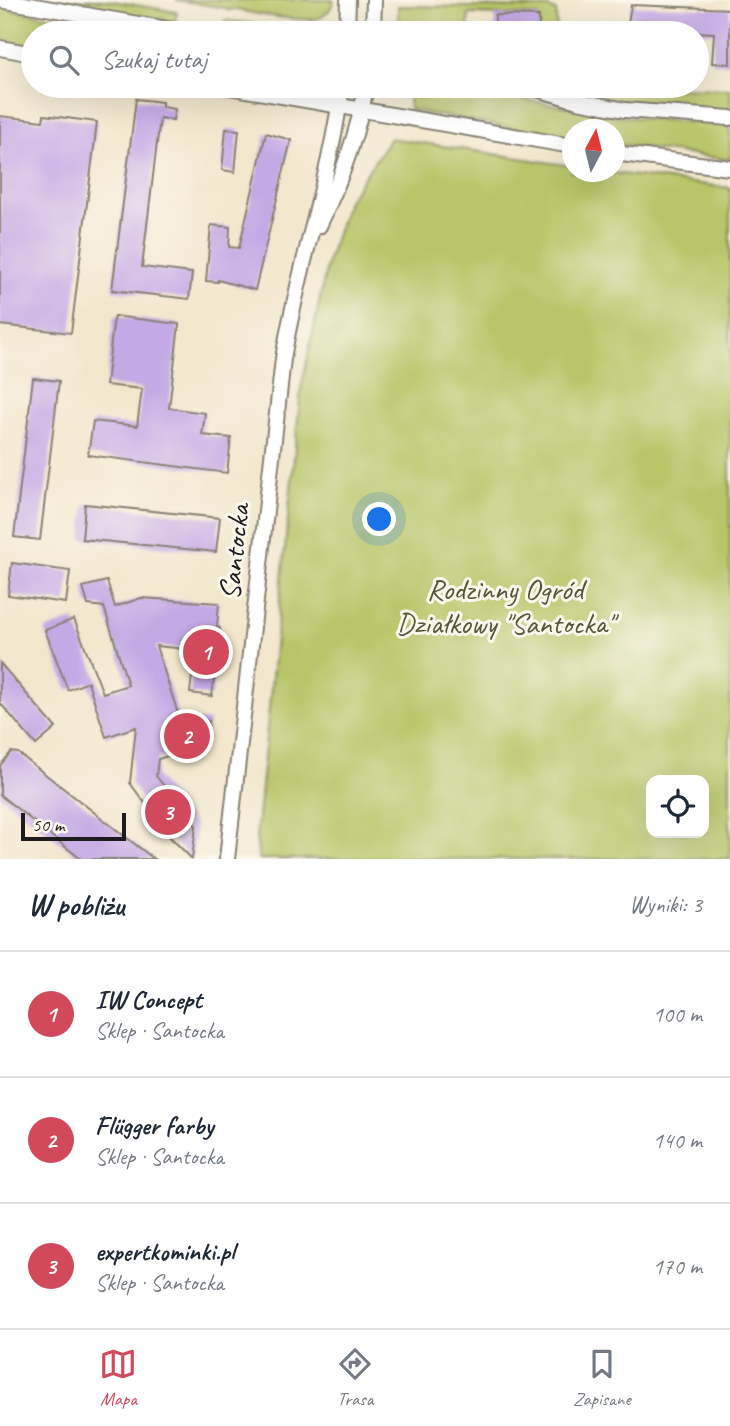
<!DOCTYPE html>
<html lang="pl">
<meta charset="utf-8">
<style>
:root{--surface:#fff;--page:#f2f2f3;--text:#1f2937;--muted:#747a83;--line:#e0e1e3;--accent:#d1495b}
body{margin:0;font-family:Caveat,sans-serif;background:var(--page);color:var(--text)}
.controls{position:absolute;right:21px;bottom:21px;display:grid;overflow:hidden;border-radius:14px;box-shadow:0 7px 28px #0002}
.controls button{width:63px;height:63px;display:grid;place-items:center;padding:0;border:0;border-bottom:2px solid var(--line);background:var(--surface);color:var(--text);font:35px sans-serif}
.compass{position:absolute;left:562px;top:119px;width:63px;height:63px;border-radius:50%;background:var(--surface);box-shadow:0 7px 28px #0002;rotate:7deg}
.scale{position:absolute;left:21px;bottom:18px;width:105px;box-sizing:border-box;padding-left:7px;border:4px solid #1c1c1c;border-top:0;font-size:19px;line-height:24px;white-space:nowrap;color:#1c1c1c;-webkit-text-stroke:5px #fbf7ec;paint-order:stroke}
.you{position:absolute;left:380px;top:520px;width:24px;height:24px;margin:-18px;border:5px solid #fff;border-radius:50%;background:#1a73e8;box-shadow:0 0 0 10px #1a73e833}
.badge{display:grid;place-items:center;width:46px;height:46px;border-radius:50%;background:var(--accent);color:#fff;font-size:23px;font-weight:700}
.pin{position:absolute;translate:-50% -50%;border:4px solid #fff;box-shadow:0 2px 7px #0006}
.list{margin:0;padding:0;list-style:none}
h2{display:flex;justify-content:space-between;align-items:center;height:91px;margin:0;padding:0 28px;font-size:30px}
h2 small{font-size:23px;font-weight:400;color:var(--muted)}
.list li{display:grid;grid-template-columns:46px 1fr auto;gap:21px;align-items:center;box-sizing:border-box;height:126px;padding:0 28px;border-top:2px solid var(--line)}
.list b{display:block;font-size:26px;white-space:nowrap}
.list p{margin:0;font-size:23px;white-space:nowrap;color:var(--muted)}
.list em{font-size:23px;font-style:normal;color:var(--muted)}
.icon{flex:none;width:38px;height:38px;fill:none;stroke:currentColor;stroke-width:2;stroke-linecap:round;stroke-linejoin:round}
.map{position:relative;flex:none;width:730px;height:859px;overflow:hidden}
.search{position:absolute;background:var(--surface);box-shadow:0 7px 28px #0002;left:21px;right:21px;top:21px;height:77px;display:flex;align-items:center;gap:18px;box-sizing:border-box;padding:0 24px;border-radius:38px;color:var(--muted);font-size:26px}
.sheet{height:469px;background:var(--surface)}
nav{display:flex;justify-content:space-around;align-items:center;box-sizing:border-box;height:98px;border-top:2px solid var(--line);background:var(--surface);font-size:19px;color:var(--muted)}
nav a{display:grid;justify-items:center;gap:4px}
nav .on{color:var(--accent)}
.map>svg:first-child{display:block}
.green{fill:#b8c567;stroke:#6a7042;stroke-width:2;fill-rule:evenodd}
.building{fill:#c3a9e5}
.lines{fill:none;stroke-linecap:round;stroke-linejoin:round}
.tertiary-casing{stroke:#878274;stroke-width:18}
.tertiary{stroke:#fff;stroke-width:14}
.labels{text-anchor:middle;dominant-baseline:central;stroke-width:6;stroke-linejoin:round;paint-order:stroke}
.street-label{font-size:30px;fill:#1c1c1c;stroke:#fbf7ec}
.park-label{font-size:30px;fill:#535736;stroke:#fbf7ec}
</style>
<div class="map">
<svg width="730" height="859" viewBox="0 0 730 859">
<rect width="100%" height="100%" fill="#fbf7ec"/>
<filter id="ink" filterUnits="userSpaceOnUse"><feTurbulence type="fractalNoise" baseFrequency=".0143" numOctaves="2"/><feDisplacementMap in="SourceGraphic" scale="14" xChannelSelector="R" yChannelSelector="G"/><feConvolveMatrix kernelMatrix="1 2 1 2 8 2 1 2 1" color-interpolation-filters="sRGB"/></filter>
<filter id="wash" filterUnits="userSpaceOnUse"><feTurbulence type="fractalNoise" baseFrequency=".00686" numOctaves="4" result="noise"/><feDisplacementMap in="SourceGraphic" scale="28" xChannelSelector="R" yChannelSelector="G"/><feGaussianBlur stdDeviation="1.57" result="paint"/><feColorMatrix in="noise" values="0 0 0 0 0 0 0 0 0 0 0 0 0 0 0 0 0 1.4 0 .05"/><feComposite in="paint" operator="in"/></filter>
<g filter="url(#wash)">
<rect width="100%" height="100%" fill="#f2e7cc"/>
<g class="green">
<path d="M 42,0 L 107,0 L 177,12 L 175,22 Z"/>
<path d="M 176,0 L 333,0 L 334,1 C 331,9 327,15 319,18 C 304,24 247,12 230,9 L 229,11 L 225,8 Z"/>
<path d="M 398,6 L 549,8 L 556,11 L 557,33 L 539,33 L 539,16 L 469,14 L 468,33 L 407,33 L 398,24 Z"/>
<path d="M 0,8 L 145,33 L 33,33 L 33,46 L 0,40 Z"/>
<path d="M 225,20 L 305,31 L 304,33 L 237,33 L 224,29 Z"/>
<path d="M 410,86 L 446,86 L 626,117 L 730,125 L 730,160 L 615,144 L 614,130 L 572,130 L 572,138 L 420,112 L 409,109 Z"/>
<path d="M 571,86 L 730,89 L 730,110 C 704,109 583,105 571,86 Z"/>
<path d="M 390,138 L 572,166 L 572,172 L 606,172 L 730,188 L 730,859 L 259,859 L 256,837 L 301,389 L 328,260 L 348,201 ZM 651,780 L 704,780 L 704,833 L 651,833 Z"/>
</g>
<g id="blocks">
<g class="building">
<path d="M 631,5 L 730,9 L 730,64 L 712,63 L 714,33 L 627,29 Z"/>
<path d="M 495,15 L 539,16 L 539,33 L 495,32 Z"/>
<path d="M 136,99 L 162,102 L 162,107 L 175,109 L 173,120 L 160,118 L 142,267 L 192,273 L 189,299 L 112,290 Z"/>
<path d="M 44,115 L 97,122 L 71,333 L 0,325 L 0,116 L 43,121 Z"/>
<path d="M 226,129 L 239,130 L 235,172 L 222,170 Z"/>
<path d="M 266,133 L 291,140 L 255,290 L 218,280 L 218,282 L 206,281 L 211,225 L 230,227 L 229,247 L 239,248 Z"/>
<path d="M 114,316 L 179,324 L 169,408 L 205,413 L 202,435 L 231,438 L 227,473 L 88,455 L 93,421 L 137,426 L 142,389 L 106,385 Z"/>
<path d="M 33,378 L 59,381 L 40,540 L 14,537 Z"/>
<path d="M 85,504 L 220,518 L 216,552 L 82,539 Z"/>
<path d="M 12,563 L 70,571 L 66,603 L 8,595 Z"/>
<path d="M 107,581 L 115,607 L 141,598 L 219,603 L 217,627 L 220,628 L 212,696 L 190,693 L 195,650 L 156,646 L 185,735 L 186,723 L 196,720 L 209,721 L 205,746 L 199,746 L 158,759 L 156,776 L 196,826 L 192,859 L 170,837 L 130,783 L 136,727 L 106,737 L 88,682 L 68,690 L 45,630 L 74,619 L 103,693 L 128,685 L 104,607 L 88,605 L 83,587 Z"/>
<path d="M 0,663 L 56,728 L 36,745 L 0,703 Z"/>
<path d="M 11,752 L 18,753 L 154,859 L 81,859 L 0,795 L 0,766 Z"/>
</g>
</g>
</g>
<g filter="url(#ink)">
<use href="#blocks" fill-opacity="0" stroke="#878274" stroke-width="2"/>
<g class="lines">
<defs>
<g id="tertiary">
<path d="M 0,0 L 190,33"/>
<path d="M 347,33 L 348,0"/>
<path d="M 373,33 L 374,0"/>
<path d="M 0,48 L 33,54"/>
<path d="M 223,86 L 572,146"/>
<path d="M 527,86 L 578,101 L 625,110 L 730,118"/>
<path d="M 614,153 L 730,168"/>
<path d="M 319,226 C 341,180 358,135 366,86"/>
<path d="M 227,859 L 283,359 C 298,267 330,178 342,86"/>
</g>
</defs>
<use href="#tertiary" class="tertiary-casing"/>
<use href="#tertiary" class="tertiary"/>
</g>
</g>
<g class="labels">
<g class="street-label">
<text transform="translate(234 552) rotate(-84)">Santocka</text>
</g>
<g class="park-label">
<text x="505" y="589">Rodzinny Ogród<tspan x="505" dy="34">Działkowy "Santocka"</tspan></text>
</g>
</g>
</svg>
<div class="controls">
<button><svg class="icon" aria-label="locate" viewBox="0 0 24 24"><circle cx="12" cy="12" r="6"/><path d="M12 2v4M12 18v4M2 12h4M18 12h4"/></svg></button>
</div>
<svg class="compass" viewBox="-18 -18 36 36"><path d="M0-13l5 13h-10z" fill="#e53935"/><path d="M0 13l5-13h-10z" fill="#747a83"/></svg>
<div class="scale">50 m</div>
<div class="you"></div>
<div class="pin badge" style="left:206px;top:652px">1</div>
<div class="pin badge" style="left:187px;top:736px">2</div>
<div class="pin badge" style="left:168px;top:812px">3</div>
<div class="search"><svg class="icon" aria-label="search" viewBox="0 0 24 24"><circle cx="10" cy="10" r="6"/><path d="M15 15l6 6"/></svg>Szukaj tutaj</div>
</div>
<section class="sheet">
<h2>W pobliżu<small>Wyniki: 3</small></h2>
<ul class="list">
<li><span class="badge">1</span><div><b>IW Concept</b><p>Sklep · Santocka</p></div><em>100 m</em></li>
<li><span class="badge">2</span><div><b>Flügger farby</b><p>Sklep · Santocka</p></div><em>140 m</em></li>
<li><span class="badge">3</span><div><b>expertkominki.pl</b><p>Sklep · Santocka</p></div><em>170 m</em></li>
</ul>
</section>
<nav>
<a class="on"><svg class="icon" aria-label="map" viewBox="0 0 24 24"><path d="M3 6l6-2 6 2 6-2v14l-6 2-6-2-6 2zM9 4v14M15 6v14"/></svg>Mapa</a>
<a><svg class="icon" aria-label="directions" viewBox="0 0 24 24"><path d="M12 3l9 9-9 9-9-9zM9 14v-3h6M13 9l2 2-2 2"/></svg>Trasa</a>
<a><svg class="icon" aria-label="saved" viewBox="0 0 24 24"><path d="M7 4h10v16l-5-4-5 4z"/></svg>Zapisane</a>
</nav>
